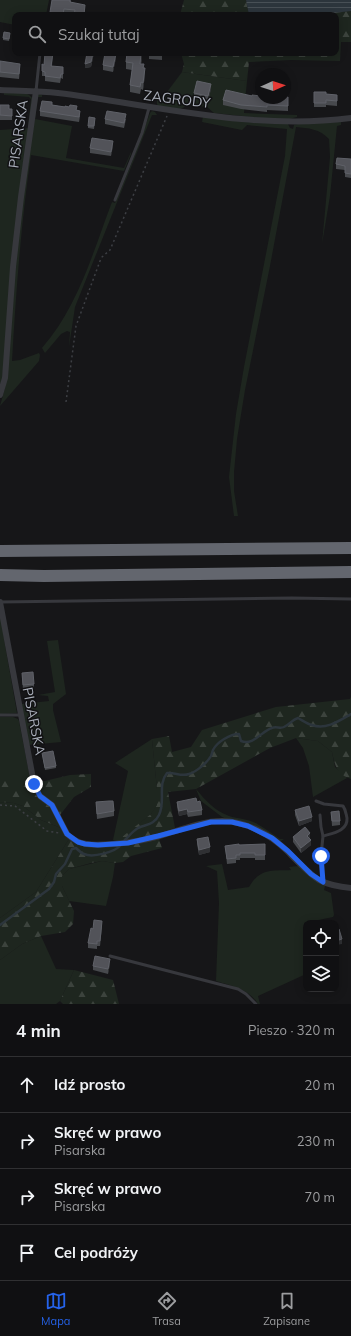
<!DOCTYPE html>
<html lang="pl">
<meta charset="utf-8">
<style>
:root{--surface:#101012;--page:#19191b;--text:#f1f3f6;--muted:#9c9d9f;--line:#303032;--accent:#2563eb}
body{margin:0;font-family:Mulish,sans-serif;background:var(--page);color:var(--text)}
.controls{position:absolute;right:12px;bottom:12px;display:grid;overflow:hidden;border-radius:8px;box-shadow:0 2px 10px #0003}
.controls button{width:36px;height:36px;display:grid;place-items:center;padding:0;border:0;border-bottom:1px solid var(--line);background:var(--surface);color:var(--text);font:20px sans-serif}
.compass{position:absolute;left:255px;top:68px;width:36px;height:36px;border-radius:50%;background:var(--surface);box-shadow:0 2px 10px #0003;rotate:87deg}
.stop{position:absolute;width:12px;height:12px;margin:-9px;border:3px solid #2563eb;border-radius:50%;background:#fff}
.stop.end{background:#2563eb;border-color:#fff;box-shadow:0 1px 4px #0008}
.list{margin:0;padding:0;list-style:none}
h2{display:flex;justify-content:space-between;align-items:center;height:52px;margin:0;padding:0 16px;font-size:17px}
h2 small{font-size:13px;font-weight:400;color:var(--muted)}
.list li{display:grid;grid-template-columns:26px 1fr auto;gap:12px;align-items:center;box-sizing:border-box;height:56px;padding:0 16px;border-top:1px solid var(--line)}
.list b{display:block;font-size:15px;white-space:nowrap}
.list p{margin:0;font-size:13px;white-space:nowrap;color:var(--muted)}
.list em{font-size:13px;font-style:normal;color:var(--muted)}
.icon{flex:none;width:22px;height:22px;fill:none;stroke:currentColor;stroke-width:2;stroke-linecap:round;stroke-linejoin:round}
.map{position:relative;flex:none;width:351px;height:1004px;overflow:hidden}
.search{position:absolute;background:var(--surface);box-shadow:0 2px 10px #0003;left:12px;right:12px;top:12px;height:44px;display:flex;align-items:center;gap:10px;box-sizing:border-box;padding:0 14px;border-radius:8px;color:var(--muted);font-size:15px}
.sheet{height:276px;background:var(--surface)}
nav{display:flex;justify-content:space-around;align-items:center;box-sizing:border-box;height:56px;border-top:1px solid var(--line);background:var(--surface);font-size:11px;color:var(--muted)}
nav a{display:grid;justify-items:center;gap:2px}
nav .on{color:var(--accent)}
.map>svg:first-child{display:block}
.green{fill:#1e261f}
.forest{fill:url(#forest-firs)}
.water{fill:url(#water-rules)}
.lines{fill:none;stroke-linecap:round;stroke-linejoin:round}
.stream{stroke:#2c353c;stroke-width:2.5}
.path{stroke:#3d3f44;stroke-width:1.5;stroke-dasharray:2 3;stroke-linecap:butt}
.lane{stroke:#37383d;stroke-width:3}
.street{stroke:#37383d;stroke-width:6}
.highway{stroke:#63666e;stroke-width:12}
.wall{fill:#47494d}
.shaded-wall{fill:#2f3033}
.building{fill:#525359;stroke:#5f6168}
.route{stroke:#2563eb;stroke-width:5}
.labels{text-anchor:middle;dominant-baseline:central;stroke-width:3;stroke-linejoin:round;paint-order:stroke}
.street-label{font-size:14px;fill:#a8adb8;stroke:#111113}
</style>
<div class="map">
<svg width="351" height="1004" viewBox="0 0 351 1004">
<defs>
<pattern id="forest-firs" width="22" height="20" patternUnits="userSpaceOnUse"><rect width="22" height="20" fill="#1e261f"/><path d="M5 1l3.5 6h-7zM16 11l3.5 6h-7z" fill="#3c433d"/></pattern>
<pattern id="water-rules" width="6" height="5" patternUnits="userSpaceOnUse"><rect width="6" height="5" fill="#2c353c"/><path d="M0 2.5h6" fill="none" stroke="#485056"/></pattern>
</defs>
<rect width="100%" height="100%" fill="#161618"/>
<g class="green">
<path d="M 0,0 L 49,0 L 46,15 L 15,15 L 15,25 L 0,22 Z"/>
<path d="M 182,72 L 247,81 L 244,113 L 297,115 L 297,117 L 289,119 L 262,118 L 214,113 L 207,107 L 189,105 L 180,109 L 158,106 L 157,104 L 157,100 L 161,100 Z"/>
<path d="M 4,93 C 12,93 30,90 33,100 L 2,380 L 0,386 L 0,130 L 28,128 L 31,99 L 29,97 L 4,95 Z"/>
<path d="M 39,94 L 42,95 L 42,97 L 38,97 L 35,119 L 72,126 L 66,158 L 124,168 L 131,152 L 131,154 L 124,171 L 31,155 C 21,223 16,292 12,361 L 20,360 L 39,353 L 40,355 L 39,361 L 0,406 L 5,388 L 14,275 L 21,210 L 38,95 Z"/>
<path d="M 152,111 L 155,112 L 157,115 L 152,115 L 75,307 L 69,347 L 70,332 L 67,331 L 61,334 L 45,353 L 42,348 C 78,307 93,252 112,202 L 115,203 L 130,167 L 150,113 Z"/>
<path d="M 203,116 L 250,122 L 288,124 L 290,128 L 293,129 L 294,125 L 298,124 L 341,122 L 341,125 L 337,126 L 330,196 L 322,244 L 330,157 L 329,139 C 320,129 308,128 296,127 L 270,266 L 245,390 L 237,439 L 234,472 L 234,491 L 238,516 L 234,516 L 229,477 L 236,414 L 244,367 L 285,156 L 287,129 L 247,125 L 242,130 L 202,122 Z"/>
<path d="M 0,615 L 1,615 L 5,645 L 17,713 L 0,714 Z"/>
<path d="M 58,640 L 66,694 L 53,704 L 53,710 L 61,742 L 28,745 L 21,704 L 49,701 L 48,696 L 38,695 L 55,692 L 47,641 Z"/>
<path d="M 0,717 L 13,717 L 18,719 L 19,721 L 30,778 L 0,778 Z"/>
<path d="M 296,738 L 318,741 L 332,752 L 335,767 L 347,778 L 313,797 L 309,766 L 303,748 Z"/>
<path d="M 152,739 L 157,789 L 157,806 L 151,814 L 139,824 L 122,842 L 113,840 L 128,771 L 115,763 Z"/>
<path d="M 196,789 C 205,800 215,811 229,816 C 239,819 250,819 259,825 C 266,829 273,834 280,839 L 284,839 L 281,841 L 279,841 L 222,817 L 201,801 Z"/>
<path d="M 0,802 L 14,803 L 23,806 L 41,820 L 61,828 L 69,839 L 36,892 L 0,918 Z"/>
<path d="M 102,861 L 115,863 L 113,877 L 106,906 L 69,901 L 62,886 L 62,876 L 69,869 Z"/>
<path d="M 222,864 L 228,890 L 249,887 C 260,868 272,871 291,870 L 289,867 L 298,866 L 325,886 L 324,890 L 331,893 L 334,915 L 333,917 L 304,923 L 306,933 L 306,974 L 258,996 L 260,1004 L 258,1004 C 249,989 232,986 216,981 L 219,903 L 217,871 L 206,866 Z"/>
<path d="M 41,936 L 56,969 L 74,970 L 60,1001 L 56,1004 L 0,1004 L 0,960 L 22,944 Z"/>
</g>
<g class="forest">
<path d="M 184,0 L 246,0 L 249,15 L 180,15 Z"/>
<path d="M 347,11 L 351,11 L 351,42 L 341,42 L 340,61 L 291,60 L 249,62 L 247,81 L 182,72 L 184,64 L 181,53 L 336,53 L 336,15 L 328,15 L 333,13 Z"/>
<path d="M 351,697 L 351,779 C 336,774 335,765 332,752 L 318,741 L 296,738 L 270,748 L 196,789 L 168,792 L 175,828 L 157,834 L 122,842 L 122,837 L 151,814 L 157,805 L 157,789 L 152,739 L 169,736 L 172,752 L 191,747 L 202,730 L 276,707 L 350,699 Z"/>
<path d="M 91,774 L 91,787 L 74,797 L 60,815 L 43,797 L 36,783 L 70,775 Z"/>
<path d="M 0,778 L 30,778 L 50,806 L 61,828 L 41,820 L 23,806 L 14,803 L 0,802 Z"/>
<path d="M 69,839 L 110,847 L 136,844 L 159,839 L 162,848 L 131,856 L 123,862 L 115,863 L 102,861 L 91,863 L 69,869 L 62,876 L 62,886 L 74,911 L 73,924 L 65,932 L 41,936 L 22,944 L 0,960 L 0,918 L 36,892 Z"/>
<path d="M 74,970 L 113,980 L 119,1004 L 63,1004 L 60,1001 Z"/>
</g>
<path class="water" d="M 246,0 L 351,0 L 351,11 L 333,13 L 328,15 L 249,15 Z"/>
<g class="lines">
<g class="stream">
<path d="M 124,841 C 128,837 133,831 138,828 C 147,824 154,825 159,815 C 166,801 157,785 167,773 C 175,772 181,777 189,774 C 196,772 207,763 211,756 C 212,754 212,752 213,750 C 217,742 230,734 239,734 L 241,741 C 254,746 261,731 272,728 C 276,726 280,729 284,727 C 290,724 292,720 298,718 C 302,720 307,724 312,725 C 326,730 339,721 351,714"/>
<path d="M 0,925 L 49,889 L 54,882 L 56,874 L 65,864 L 72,849 L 76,848 C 78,850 81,853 84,854 C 93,858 115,852 121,845"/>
</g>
<g class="path">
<path d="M 66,402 L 76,326 L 100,261 L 102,257 L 110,250 L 167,116"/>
<path d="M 0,805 L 15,806 L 47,831 L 59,833"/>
</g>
<g class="lane">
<path d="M 36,91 L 40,53"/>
<path d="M 115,200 L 142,133 L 149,108"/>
<path d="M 0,602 L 292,598 L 351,599"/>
<path d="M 0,715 L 20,715"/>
<path d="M 316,801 L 324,804 L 343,806 C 346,810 346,814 347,818 C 348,831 333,833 323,836 L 321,856 L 323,882"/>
<path d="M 320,815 L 321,827 L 323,836"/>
<path d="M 110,956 L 238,989 L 246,994 L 256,1004"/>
</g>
<g class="street">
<path d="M 0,90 C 19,91 39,91 58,93 C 154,105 253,131 351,118"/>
<path d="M 0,395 L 5,378 L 13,267 L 21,197 L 36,91"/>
<path d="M 0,602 L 34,784 L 40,796 L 52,805 L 67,834 C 80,847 95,845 112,844 C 129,843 145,840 160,836 C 180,830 202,821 222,821 C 246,821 271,835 287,851 C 297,861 307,872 319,880 C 329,885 340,887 351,888"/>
</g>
<g class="highway">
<path d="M 0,551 L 351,548"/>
<path d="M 0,575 L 44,576 L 351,572"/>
</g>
</g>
<g class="wall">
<path d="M 71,0 L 71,2 L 85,12 L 85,15 L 50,15 L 50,12 Z"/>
<path d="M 10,35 L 9,41 L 3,40 L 3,38 Z"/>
<path d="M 53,53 L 52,66 L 63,72 L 63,79 L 61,78 L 60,83 L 45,81 L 45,76 L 42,76 L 42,71 L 44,65 Z"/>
<path d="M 83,53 L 94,53 L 91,67 L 85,68 L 87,55 L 83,55 Z"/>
<path d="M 149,53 L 162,53 L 162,60 L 149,59 Z"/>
<path d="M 116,58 L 113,72 L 103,70 L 103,65 Z"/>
<path d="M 142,59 L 141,64 L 144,68 L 145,75 L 143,90 L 141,89 L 140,94 L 130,92 L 130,85 L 132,70 L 126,69 L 126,62 Z"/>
<path d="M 0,61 L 20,69 L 19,79 L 0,77 Z"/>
<path d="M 211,89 L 208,101 L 194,98 L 194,93 Z"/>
<path d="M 314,92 L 326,94 L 337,95 L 337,106 L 326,105 L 326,107 L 314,107 Z"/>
<path d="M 252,96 L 288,97 L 288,111 L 267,110 L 267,112 L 241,109 L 223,105 L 223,100 Z"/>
<path d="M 0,105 L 9,109 L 12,109 L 12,120 L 0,120 Z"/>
<path d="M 52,105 L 65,107 L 69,107 L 77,111 L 80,116 L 79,122 L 40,116 L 40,111 Z"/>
<path d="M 105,119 L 126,119 L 124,128 L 105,124 Z"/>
<path d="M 95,120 L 94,129 L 88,128 L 88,126 Z"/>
<path d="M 113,146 L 111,156 L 90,153 L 90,148 Z"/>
<path d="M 351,159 L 351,178 L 345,177 L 345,170 L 336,169 L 336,164 Z"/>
<path d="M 22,673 L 34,684 L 34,689 L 23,690 Z"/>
<path d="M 42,753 L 56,766 L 56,768 L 45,770 Z"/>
<path d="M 96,802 L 114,811 L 114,816 L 97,819 Z"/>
<path d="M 177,802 L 197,802 L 202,810 L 202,815 L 188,817 L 187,814 L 179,816 L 177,807 Z"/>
<path d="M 295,810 L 312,821 L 299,826 L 295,815 Z"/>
<path d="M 331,812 L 340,821 L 340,825 L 332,826 Z"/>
<path d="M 293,837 L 310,838 L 311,845 L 301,853 L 293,842 Z"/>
<path d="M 197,839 L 210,852 L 199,855 L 197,844 Z"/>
<path d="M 265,844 L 265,860 L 255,860 L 255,858 L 240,858 L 240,860 L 236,860 L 236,863 L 227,864 L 225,846 Z"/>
<path d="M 102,926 L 100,946 L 97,946 L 97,949 L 88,948 L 88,943 L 93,929 Z"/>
<path d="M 110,964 L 108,974 L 93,970 L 93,966 Z"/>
</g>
<g class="shaded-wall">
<path d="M 85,5 L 85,15 L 84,15 Z"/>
<path d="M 93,53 L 94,53 L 91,67 L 85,68 L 85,64 Z"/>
<path d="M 142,53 L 142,59 L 140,71 L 140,64 Z"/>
<path d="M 116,54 L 116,58 L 113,72 L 113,67 Z"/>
<path d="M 145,68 L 145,75 L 143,90 L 143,83 Z"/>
<path d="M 211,84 L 211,89 L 208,101 L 208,96 Z"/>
<path d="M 113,141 L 113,146 L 111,156 L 111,152 Z"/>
<path d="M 187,809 L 187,814 L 179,816 L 179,811 Z"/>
<path d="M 312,817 L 312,821 L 299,826 L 299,821 Z"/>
<path d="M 310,833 L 310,838 L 307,841 L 307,836 Z"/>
<path d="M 311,840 L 311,845 L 301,853 L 301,848 Z"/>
<path d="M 210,847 L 210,852 L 199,855 L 199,850 Z"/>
<path d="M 102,921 L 102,926 L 100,946 L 100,941 Z"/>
<path d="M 342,939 L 342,944 L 336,945 L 336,941 Z"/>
<path d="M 110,959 L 110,964 L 108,974 L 108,969 Z"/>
</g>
<g class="building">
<path d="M 52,0 L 70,0 L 70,2 L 85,5 L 84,15 L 74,15 L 75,10 L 64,9 L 63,14 L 50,12 Z"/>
<path d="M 4,32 L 10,33 L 9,39 L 3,38 Z"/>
<path d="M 45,53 L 53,53 L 51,66 L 63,67 L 63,74 L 61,74 L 60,78 L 45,76 L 45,72 L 42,71 L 42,64 L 44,65 Z"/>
<path d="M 87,53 L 93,53 L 91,62 L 85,64 Z"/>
<path d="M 105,53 L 116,54 L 113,67 L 103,65 Z"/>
<path d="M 127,53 L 141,53 L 140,64 L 144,64 L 143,68 L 145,68 L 143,83 L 141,82 L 140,87 L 130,85 L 133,63 L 126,62 Z"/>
<path d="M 149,53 L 162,53 L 162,55 L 149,54 Z"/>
<path d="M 0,61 L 20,64 L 19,74 L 0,72 Z"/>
<path d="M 197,81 L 211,84 L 208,96 L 194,93 Z"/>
<path d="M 226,90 L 252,96 L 252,95 L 261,96 L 261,98 L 285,98 L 285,97 L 288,97 L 288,106 L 267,105 L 267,107 L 241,105 L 223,100 Z"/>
<path d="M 314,92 L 326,92 L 326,94 L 337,95 L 337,101 L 326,100 L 326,103 L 314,103 Z"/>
<path d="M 42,101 L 52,102 L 52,105 L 65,107 L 65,106 L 69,107 L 70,105 L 77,106 L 76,110 L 80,111 L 79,117 L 40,111 Z"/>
<path d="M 0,105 L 9,105 L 9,109 L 12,109 L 12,116 L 0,115 Z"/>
<path d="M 107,111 L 126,114 L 124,123 L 105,119 Z"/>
<path d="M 89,117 L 95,118 L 94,126 L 88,126 Z"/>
<path d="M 92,138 L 113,141 L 111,152 L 90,148 Z"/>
<path d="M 337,158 L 351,159 L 351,174 L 345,173 L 345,166 L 336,164 Z"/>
<path d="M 33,672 L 34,684 L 23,685 L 22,673 Z"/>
<path d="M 53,751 L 56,766 L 45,768 L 42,753 Z"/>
<path d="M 196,798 L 197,802 L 200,801 L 202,810 L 188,812 L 187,809 L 179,811 L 177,802 Z"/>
<path d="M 109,801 L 113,801 L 114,811 L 97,814 L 96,802 Z"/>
<path d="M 309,806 L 312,817 L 299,821 L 295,810 Z"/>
<path d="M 339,811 L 340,821 L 332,821 L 331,812 Z"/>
<path d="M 305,827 L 310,833 L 307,836 L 311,840 L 301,848 L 293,837 Z"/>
<path d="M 208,837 L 210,847 L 199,850 L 197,839 Z"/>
<path d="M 239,844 L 239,845 L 265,844 L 265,855 L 255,855 L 255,853 L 240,853 L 240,855 L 236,855 L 236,858 L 227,859 L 225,846 Z"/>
<path d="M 94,920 L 102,921 L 100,941 L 97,941 L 97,944 L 88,943 L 91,928 L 93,929 Z"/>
<path d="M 339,929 L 342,939 L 336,941 L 336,930 Z"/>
<path d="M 95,956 L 110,959 L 108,969 L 93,966 Z"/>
</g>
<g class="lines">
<path class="route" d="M 34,784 L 40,796 L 52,805 L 67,834 L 78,842 L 85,844 L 98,845 L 128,843 L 158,836 L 211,822 L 232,822 L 248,826 L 272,838 L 288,851 L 311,874 L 323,882 L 321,856"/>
</g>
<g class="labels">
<g class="street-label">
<text transform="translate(177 99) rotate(7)">ZAGRODY</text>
<text transform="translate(18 134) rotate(-82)">PISARSKA</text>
<text transform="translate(34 721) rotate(79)">PISARSKA</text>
</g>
</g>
</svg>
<div class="controls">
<button><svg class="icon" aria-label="locate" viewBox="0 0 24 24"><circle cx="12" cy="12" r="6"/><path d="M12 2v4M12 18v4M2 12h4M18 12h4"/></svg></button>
<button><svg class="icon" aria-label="layers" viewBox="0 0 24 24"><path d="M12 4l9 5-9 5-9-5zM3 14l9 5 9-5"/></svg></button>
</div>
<svg class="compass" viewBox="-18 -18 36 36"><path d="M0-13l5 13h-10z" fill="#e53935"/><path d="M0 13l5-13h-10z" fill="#9c9d9f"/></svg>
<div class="stop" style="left:321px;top:856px"></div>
<div class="stop end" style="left:34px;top:784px"></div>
<div class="search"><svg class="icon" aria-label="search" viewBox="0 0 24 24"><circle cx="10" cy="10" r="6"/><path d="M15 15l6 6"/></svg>Szukaj tutaj</div>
</div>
<section class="sheet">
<h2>4 min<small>Pieszo · 320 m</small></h2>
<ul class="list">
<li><svg class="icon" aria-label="ahead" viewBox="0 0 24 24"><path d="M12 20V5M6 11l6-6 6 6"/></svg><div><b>Idź prosto</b></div><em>20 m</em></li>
<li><svg class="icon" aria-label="right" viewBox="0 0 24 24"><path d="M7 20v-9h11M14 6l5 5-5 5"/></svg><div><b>Skręć w prawo</b><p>Pisarska</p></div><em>230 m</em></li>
<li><svg class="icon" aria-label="right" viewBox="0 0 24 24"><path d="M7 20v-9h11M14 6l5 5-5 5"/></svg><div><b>Skręć w prawo</b><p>Pisarska</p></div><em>70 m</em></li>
<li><svg class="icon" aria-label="arrive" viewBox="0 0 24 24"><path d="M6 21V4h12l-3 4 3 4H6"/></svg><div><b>Cel podróży</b></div></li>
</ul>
</section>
<nav>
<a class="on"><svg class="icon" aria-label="map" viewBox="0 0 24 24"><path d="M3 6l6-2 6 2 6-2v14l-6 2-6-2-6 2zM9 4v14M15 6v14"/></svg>Mapa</a>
<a><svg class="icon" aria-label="directions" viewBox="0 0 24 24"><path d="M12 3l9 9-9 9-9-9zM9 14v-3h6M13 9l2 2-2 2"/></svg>Trasa</a>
<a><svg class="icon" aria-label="saved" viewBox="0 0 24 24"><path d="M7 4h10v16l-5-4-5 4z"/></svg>Zapisane</a>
</nav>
